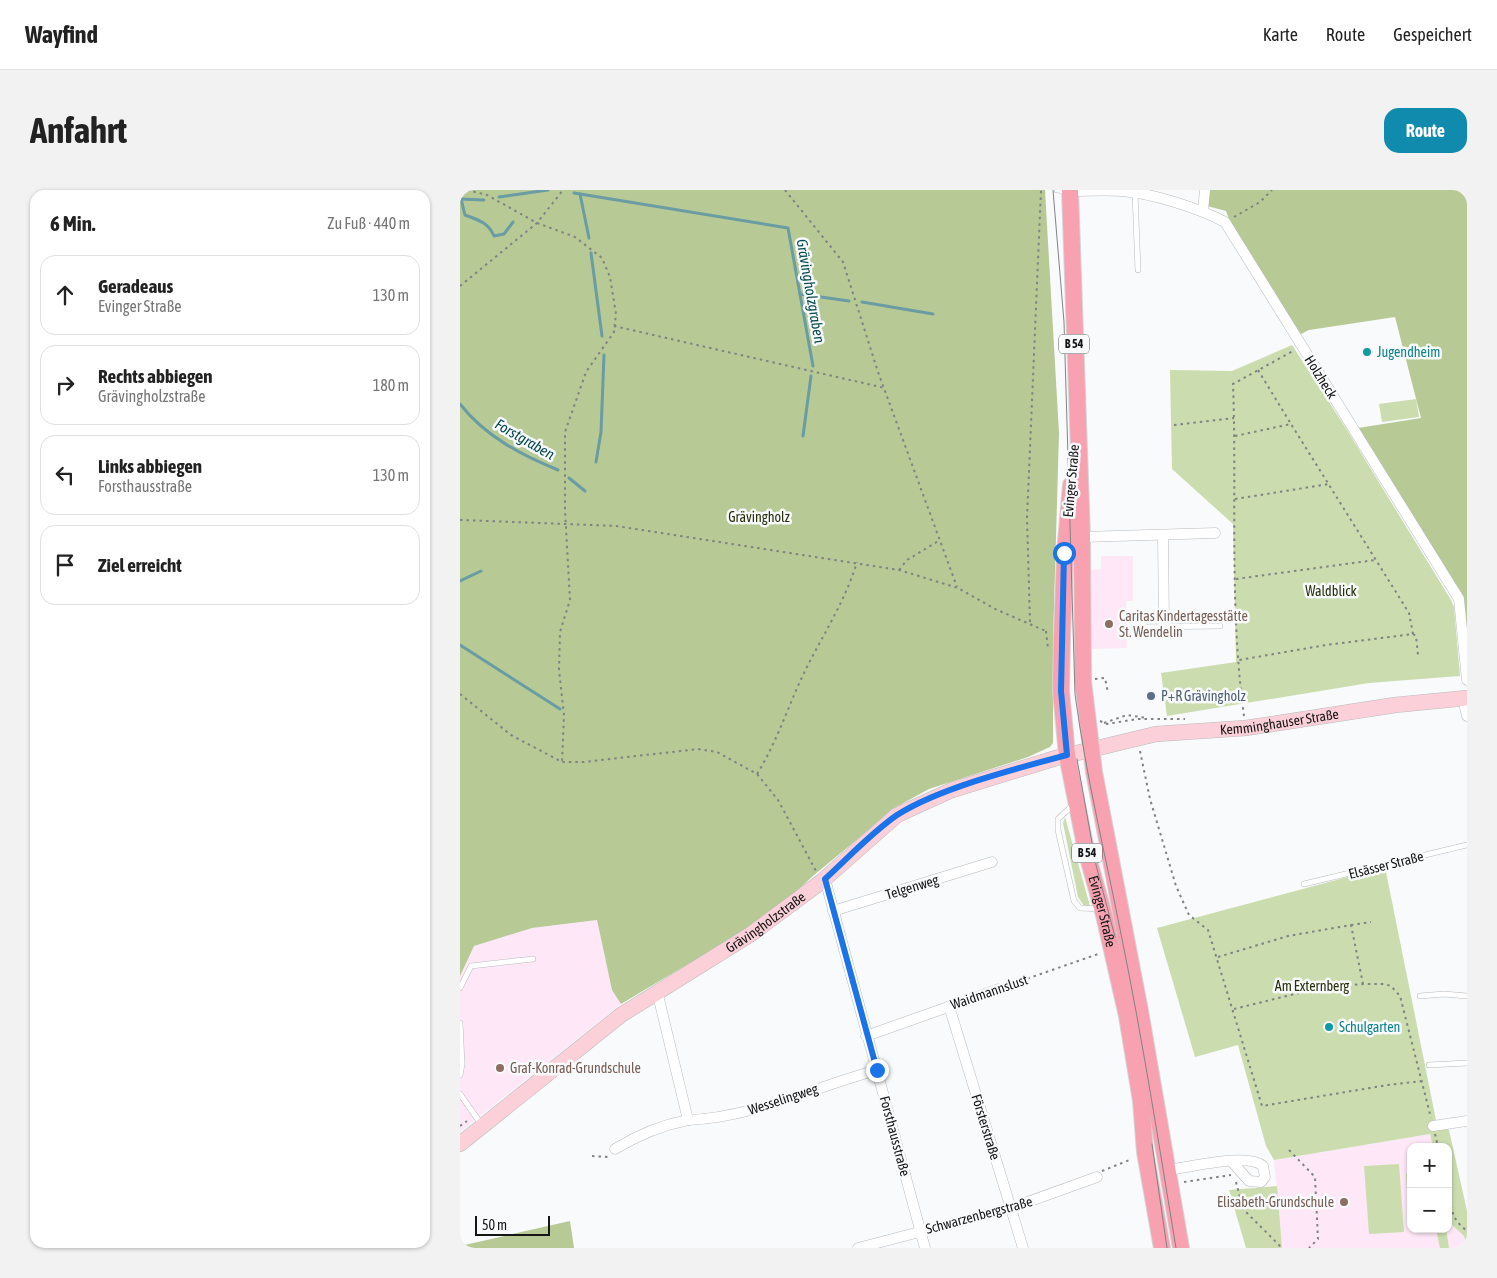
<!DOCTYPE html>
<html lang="de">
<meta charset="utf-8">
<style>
:root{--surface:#fff;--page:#f2f2f2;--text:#222;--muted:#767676;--line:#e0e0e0;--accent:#108aad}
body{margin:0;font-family:"Asap Condensed",sans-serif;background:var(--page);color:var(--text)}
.controls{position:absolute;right:15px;bottom:15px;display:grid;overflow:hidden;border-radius:10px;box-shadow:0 1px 4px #0004}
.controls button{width:45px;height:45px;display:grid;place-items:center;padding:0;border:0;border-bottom:1px solid var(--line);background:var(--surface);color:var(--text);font:25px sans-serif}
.scale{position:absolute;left:15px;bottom:12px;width:75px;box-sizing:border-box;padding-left:5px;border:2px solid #151616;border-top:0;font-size:14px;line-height:18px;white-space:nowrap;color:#151616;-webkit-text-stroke:4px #f8fafc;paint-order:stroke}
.stop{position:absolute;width:15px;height:15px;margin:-11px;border:4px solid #1a73e8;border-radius:50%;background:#fff}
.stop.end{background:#1a73e8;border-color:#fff;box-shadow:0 1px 5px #0008}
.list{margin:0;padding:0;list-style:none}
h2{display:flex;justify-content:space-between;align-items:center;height:65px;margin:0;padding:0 20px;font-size:21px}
h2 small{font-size:16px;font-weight:400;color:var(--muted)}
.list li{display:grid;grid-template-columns:32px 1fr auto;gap:15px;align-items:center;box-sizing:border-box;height:80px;margin:0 10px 10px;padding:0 10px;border:1px solid var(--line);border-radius:15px}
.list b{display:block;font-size:19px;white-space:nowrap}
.list p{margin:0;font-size:16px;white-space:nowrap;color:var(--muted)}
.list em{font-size:16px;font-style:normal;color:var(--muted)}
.icon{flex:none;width:28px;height:28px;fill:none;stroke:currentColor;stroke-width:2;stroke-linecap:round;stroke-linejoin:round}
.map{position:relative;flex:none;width:1007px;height:1058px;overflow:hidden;border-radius:15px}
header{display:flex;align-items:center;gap:30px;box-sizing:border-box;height:70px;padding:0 25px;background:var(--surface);border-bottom:1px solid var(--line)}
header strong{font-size:24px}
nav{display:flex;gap:28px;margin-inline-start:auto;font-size:18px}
.intro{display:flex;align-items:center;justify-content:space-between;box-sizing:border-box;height:120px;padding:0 30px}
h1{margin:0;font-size:35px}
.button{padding:12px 22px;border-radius:15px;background:var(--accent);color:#fff;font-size:18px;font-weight:700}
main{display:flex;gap:30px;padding:0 30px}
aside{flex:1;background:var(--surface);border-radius:15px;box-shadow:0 1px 4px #0004}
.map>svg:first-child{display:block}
.education{fill:#fee8f7}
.green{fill:#cbddae}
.forest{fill:#b7ca95}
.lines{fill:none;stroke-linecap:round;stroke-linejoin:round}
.stream{stroke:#6a9ca3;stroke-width:3}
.service-casing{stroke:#b9bbbd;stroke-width:6}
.minor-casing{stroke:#b9bbbd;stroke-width:11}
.secondary-casing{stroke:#b9bbbd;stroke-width:16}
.primary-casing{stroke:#d5d5d5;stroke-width:18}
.path{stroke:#818283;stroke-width:2;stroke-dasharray:2.5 4;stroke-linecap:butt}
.service{stroke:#fff;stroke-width:5}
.minor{stroke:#fff;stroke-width:10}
.secondary{stroke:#fbd0d8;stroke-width:15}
.primary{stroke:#f7a1b1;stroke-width:16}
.tram{stroke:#818384;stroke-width:1}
.route{stroke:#1a73e8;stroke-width:6}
.culture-dot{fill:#0f9aa8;stroke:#f8fafc;stroke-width:2}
.education-dot{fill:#8d6e63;stroke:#f8fafc;stroke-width:2}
.service-dot{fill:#5c6f8a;stroke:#f8fafc;stroke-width:2}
.labels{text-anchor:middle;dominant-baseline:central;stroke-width:5;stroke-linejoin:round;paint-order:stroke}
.shield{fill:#f8fafc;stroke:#595a5b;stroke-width:1}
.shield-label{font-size:12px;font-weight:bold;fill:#151616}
.culture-label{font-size:14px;fill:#0d838f;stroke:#f8fafc;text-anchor:start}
.street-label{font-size:14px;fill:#151616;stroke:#f8fafc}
.park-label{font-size:14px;fill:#253109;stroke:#f8fafc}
.education-label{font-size:14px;fill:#785e54;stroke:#f8fafc;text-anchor:start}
.service-label{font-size:14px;fill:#4e5e75;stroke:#f8fafc;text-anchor:start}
.water-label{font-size:15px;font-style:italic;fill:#074b52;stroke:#f8fafc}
</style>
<header>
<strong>Wayfind</strong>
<nav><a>Karte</a><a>Route</a><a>Gespeichert</a></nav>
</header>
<div class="intro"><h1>Anfahrt</h1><a class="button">Route</a></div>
<main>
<aside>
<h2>6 Min.<small>Zu Fuß · 440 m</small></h2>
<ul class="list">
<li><svg class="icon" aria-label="ahead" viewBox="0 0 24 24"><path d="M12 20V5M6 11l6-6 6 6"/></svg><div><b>Geradeaus</b><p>Evinger Straße</p></div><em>130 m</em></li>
<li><svg class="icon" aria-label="right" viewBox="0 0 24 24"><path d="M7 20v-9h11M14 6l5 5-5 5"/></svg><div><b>Rechts abbiegen</b><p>Grävingholzstraße</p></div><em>180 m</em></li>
<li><svg class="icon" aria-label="left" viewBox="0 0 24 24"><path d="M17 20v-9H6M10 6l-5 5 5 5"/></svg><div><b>Links abbiegen</b><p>Forsthausstraße</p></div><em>130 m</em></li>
<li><svg class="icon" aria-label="arrive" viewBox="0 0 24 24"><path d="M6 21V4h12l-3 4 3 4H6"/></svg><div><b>Ziel erreicht</b></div></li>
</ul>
</aside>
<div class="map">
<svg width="1007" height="1058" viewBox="0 0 1007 1058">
<rect width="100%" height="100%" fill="#f8fafc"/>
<g class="education">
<path d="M 641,366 L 673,366 L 673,411 L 666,411 L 667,458 L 632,459 L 631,380 L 641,379 Z"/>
<path d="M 137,730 L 152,799 L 161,814 L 0,942 L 0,760 L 72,738 Z"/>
<path d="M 970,944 L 973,957 L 951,957 L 951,1039 L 988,1039 L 988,1027 L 990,1033 L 1004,1046 L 1005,1058 L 822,1058 L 814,970 Z"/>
</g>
<g class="green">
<path d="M 832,155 L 887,240 L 991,410 L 994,417 L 1000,486 L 909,493 L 707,526 L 701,483 L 776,472 L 773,334 L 712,279 L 710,180 L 772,181 Z"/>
<path d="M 956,209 L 959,227 L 922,232 L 919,214 Z"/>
<path d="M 605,627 L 630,716 L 624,716 L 618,707 L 603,633 Z"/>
<path d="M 925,677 L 977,935 L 989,940 L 1007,1021 L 1007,1058 L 1004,1046 L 990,1033 L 988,1027 L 988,957 L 973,957 L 970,944 L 814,970 L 806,956 L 778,855 L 735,867 L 697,738 Z"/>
<path d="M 939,974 L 944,1042 L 909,1044 L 904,976 Z"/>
<path d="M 951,983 L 951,1039 L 959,1040 L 950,1040 L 946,984 Z"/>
<path d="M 817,996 L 822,1058 L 786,1058 L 769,1000 Z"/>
<path d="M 976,1039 L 986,1039 L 989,1058 L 980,1058 Z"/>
</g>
<g class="forest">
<path d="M 0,0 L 585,0 L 599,243 L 593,451 L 593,553 L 590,557 L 568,567 L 469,599 L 438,616 L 354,685 L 312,724 L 161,814 L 152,800 L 137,730 L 72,738 L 14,756 L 0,786 Z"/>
<path d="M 747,0 L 1007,0 L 1007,438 L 1002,404 L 898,238 L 961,228 L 935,127 L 849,140 L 841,144 L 839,153 L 776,48 L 766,21 L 747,16 Z"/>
<path d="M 110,1031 L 114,1058 L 0,1058 L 0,1056 Z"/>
</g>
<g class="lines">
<g class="stream">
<path d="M 114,3 L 328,38 L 353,176"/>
<path d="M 120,4 L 129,48"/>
<path d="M 39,7 L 88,0"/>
<path d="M 0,9 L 24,10"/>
<path d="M 1,9 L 5,25 C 18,30 28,32 34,46 L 44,44 L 53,32"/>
<path d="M 131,63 L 142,146"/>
<path d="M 340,104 L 389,111"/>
<path d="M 402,112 L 473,124"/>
<path d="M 0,214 C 25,246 61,265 98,280"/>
<path d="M 343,246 L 351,186"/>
<path d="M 136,272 L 141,242 L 144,165"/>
<path d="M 109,288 L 125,301"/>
<path d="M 0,391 L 21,381"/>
<path d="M 0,455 L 100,519"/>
</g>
<defs>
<g id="service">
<path d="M 597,0 L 607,1"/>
<path d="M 675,3 L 678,80"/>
<path d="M 679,437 L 760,436"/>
<path d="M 613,615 L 598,629 L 598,640 L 614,711 L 620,718 L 640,719"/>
<path d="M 844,694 L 1007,655"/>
<path d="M 0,798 L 11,776 L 73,769"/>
<path d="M 960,806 L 984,804 L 1007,806"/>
<path d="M 0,833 L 2,874 L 0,885"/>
<path d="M 969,875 L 1007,873"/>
<path d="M 0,904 L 21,934"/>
</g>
<g id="minor">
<path d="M 610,1 C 627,1 644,0 661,1 C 692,3 738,18 765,32 L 999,409 L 1007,490"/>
<path d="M 743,21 L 745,0"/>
<path d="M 703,345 L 704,437"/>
<path d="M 622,347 L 755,343"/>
<path d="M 1003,508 L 1007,526"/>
<path d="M 365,689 L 465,1058"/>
<path d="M 373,721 L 532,672"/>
<path d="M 197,801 L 228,930 C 291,928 355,897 417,880"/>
<path d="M 489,816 L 563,1058"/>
<path d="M 406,846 L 539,799"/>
<path d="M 973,936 L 1007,931"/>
<path d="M 155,959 C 178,945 202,935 228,930"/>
<path d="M 707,980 C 729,978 787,962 803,976 L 805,987 L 801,992 L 789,991 L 772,972"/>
<path d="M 398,1058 L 551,1018 L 637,987"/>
</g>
<g id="secondary">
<path id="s1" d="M 0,954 L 161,825 L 291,744 L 361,692 L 437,625 L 492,600 L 596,568 L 696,544 L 786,538 L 935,515 L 1007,508"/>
</g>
<g id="primary">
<path d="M 610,0 L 622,347 L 623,491 L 634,582 L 680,821 L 721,1058"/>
<path id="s2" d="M 611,295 L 605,363 L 602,447 L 601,501 L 607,565 L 626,660 L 644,725 L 667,826 L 681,911 L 685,962 L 702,1058"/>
</g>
</defs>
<use href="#service" class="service-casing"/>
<use href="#minor" class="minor-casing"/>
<use href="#secondary" class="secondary-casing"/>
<use href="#primary" class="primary-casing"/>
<g class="path">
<path d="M 7,0 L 27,5 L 77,33 L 115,47 L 142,68 L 150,87 L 156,124 L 154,142 L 126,182 L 105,242 L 105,320 L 110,410 L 100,442 L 99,480 L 104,525 L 102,572"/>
<path d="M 325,0 L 383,72 L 418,182 L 497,397"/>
<path d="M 774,27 L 800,12 L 812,0"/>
<path d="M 0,96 L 77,33 L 103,0"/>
<path d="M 154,136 L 425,198"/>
<path d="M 798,180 L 831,234"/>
<path d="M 714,235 L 774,228"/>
<path d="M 775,246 L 831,234 L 949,423 L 953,444 L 866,455 L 779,470"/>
<path d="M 775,309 L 869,294"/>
<path d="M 0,330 L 156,336 L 439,380 L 498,398 L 535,419 L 588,442"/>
<path d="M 439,380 L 447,370 L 480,350"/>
<path d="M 776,389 L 915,370"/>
<path d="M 570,432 L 567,328 L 581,0"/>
<path d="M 586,441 L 588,459"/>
<path d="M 953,444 L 956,446 L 958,465"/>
<path d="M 635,489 L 645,488 L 648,503"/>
<path d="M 0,504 L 51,545 L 102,572 L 124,572 L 238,559 L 257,562 L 297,584 L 318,610 L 356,681"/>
<path d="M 784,526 C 769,416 777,304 773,194 L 833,161"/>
<path d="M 640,531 L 647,534 L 677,529 L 725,529"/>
<path d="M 644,533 L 667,525 L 687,528"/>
<path d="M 680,561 L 690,609 L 716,696 L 729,725 L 748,740 L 802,916 L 928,895 L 963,891"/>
<path d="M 297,584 C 317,552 328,516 344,483 C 362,446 385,412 397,372"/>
<path d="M 891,735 L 911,732"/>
<path d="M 758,767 L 828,746 L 891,735 L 903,794"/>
<path d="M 549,795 L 641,763"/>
<path d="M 774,819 L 855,799 L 903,794 L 924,794 L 931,796 L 940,806 L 971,928"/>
<path d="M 0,936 L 7,931"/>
<path d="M 975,944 L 978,957"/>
<path d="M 829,960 L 855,987 L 858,1049 L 849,1058"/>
<path d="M 132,966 L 149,967"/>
<path d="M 642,981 L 672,969"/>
<path d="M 724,992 L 771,985"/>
<path d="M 776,992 L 783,1019 L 822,1058"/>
<path d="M 988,1003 C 993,1023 991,1028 1007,1041"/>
</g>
<use href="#service" class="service"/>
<use href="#minor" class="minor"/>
<use href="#secondary" class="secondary"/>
<use href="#primary" class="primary"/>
<g class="tram">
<path d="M 593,0 L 604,132 L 615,504 C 626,587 646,667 662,749 C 683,852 699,955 716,1058"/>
<path d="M 617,569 L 636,675 L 655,747"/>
<path d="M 692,954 L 707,1058"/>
</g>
</g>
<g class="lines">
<path class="route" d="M 417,880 L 365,689 C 388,668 411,643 437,625 C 479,598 558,578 607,565 L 601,501 L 604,363"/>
</g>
<g class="culture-dot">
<circle cx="907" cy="162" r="5"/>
<circle cx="869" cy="837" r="5"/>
</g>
<g class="education-dot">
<circle cx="649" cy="434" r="5"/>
<circle cx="40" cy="878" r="5"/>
<circle cx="884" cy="1012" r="5"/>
</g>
<circle class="service-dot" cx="691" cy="506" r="5"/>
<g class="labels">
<g class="shield">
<rect x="599" y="144.5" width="30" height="19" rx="4"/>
<rect x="612" y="653.5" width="30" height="19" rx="4"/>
</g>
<g class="shield-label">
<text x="614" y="154">B 54</text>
<text x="627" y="663">B 54</text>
</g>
<g class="culture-label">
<text x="917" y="162">Jugendheim</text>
<text x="879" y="837">Schulgarten</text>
</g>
<g class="street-label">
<text transform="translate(861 187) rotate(58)">Holzheck</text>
<text transform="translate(611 291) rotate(-85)">Evinger Straße</text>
<text stroke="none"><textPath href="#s1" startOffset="944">Kemminghauser Straße</textPath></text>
<text transform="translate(926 675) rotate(-14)">Elsässer Straße</text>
<text transform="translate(452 697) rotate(-17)">Telgenweg</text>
<text stroke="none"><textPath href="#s2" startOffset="431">Evinger Straße</textPath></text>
<text stroke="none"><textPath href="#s1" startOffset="378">Grävingholzstraße</textPath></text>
<text transform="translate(529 802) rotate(-19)">Waidmannslust</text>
<text transform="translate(323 909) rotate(-18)">Wesselingweg</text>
<text transform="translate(526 937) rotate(73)">Försterstraße</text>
<text transform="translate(435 946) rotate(75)">Forsthausstraße</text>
<text transform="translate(519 1025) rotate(-15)">Schwarzenbergstraße</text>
</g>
<g class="park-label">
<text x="299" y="327">Grävingholz</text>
<text x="871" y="401">Waldblick</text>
<text x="852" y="796">Am Externberg</text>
</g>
<g class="education-label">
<text x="659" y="426">Caritas Kindertagesstätte<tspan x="659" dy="16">St. Wendelin</tspan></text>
<text x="50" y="878">Graf-Konrad-Grundschule</text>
<text x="874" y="1012" text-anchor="end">Elisabeth-Grundschule</text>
</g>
<g class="service-label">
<text x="701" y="506">P+R Grävingholz</text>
</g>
<g class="water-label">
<text transform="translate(351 101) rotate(80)">Grävingholzgraben</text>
<text transform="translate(65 249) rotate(30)">Forstgraben</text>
</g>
</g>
</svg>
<div class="controls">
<button>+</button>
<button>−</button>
</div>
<div class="scale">50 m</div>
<div class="stop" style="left:604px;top:363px"></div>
<div class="stop end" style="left:417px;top:880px"></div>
</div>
</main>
